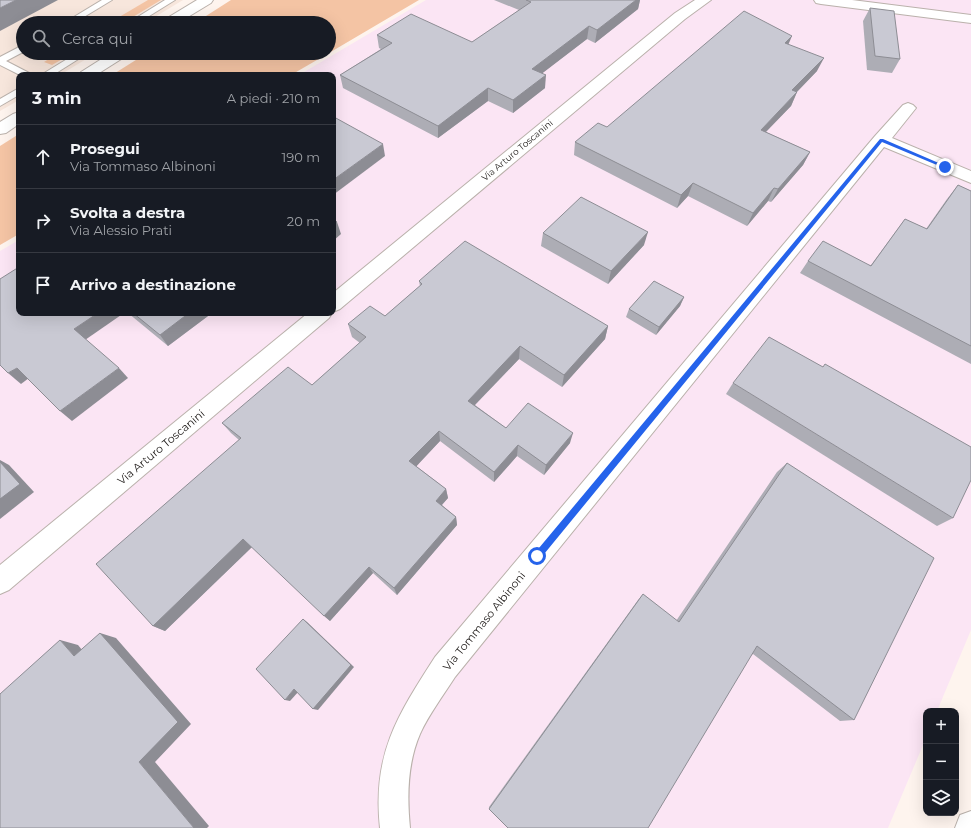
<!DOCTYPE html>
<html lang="it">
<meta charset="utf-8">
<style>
:root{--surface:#171b24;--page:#20242c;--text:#f1f3f6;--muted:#9ea1a6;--line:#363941}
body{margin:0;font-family:Montserrat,sans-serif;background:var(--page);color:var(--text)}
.controls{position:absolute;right:12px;bottom:12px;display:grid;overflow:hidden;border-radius:8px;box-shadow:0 4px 16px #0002}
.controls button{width:36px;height:36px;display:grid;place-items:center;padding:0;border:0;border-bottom:1px solid var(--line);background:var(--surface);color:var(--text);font:20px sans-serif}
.stop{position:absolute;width:12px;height:12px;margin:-9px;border:3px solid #2563eb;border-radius:50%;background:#fff}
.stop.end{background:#2563eb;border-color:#fff;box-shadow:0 1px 4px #0008}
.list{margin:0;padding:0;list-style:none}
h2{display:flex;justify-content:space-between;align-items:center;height:52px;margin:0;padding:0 16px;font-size:17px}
h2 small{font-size:13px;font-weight:400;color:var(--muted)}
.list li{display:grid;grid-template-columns:26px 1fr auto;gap:12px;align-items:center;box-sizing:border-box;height:64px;padding:0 16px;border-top:1px solid var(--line)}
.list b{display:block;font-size:15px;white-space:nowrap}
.list p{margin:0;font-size:13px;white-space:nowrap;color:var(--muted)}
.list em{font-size:13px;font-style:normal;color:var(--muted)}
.icon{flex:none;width:22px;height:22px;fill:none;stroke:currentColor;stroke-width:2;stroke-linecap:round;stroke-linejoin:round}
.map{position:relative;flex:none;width:971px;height:828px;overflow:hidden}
.search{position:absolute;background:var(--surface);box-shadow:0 4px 16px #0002;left:16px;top:16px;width:320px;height:44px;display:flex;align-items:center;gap:10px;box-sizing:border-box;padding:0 14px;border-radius:22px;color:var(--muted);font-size:15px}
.panel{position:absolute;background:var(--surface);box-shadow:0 4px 16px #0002;left:16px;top:72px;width:320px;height:244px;border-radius:8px}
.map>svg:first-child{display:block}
.built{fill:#f7e6dc}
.industrial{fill:#fbe5f4}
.green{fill:#f4c4a4}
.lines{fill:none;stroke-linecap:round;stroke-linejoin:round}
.service-casing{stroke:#bab1ab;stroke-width:2}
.minor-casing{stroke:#bab1ab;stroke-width:2}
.secondary-casing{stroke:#bab1ab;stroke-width:2}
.service{fill:#fff;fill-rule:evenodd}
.minor{fill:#fff;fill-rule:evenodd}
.secondary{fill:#fff;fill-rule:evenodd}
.wall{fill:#adadb5}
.shaded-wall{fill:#8d8d94}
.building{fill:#c9c9d3;stroke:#8d8d94}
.route{fill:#2563eb}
.labels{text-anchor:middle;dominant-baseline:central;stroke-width:4;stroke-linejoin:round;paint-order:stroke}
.far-street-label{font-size:9px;fill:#1c1816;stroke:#fff}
.street-label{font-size:11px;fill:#1c1816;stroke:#fff}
</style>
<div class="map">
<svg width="971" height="828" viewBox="0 0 971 828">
<rect width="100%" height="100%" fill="#fef4ee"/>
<path class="built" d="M 0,0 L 183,0 L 145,23 L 23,23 L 23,53 L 96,53 L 60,75 L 19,75 L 19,100 L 0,111 Z"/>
<path class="industrial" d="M 426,0 L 971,0 L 971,630 L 937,711 L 926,711 L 926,738 L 888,828 L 0,828 L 0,251 L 19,240 L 19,313 L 333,313 L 333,75 L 299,75 Z"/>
<g class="green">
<path d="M 148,0 L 161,0 L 123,23 L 109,23 Z"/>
<path d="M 231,0 L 419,0 L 329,53 L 329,23 L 195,23 Z"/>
<path d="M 59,53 L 73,53 L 52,65 L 44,62 Z"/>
<path d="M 147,53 L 329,53 L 291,75 L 112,75 Z"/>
<path d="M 19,134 L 19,234 L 0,245 L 0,146 Z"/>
</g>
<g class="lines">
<defs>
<g id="service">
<path d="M 102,0 L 112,0 L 74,23 L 64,23 Z"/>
<path d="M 165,0 L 175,0 L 138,23 L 128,23 Z"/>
<path d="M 23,45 L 23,52 L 6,61 L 33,75 L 20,75 L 0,65 L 0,57 Z"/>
<path d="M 77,53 L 88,53 L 53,75 L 41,75 Z"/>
<path d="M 19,88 L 19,95 L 0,106 L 0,99 Z"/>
</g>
<g id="minor">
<path d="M 197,0 L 213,0 L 211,3 L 178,23 L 162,23 L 164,20 Z"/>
<path d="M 695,0 L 711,0 L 685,19 L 340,309 L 333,312 L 333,293 L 675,13 Z"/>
<path d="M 814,0 L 852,0 L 971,15 L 971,23 L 821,4 L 816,3 Z"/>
<path d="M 111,53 L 128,53 L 126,56 L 96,75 L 79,75 L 81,72 Z"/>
<path d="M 908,103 L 913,105 L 916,108 L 892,138 L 971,171 L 971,183 L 884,147 L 455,677 C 443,696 429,714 420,734 C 407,764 407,797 410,828 L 380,828 C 372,755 397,716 435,657 L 875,136 L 903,105 Z"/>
<path d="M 19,112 L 19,124 L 6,133 L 0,134 L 0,122 L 13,114 Z"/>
<path d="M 308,313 L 332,313 L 329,318 L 9,590 L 0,594 L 0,565 Z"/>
</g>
<path id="secondary" d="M 971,811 L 971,828 L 955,828 L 960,815 Z"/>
</defs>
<use href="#service" class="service-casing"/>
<use href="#minor" class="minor-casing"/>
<use href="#secondary" class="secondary-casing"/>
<use href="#service" class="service"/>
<use href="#minor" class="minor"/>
<use href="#secondary" class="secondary"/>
</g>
<g class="wall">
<path d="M 494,0 L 640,0 L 638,9 L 595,43 L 587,39 L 542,73 L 545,88 L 513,113 L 488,101 L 438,138 L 343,88 L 340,75 L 381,49 L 379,48 L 377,35 L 472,42 L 519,10 Z"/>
<path d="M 870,8 L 900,59 L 892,73 L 867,70 L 863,21 Z"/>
<path d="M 788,45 L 817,71 L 797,92 L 791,106 L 766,132 L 810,152 L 803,165 L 771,202 L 768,201 L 747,226 L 688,196 L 677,208 L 574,155 L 575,142 Z"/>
<path d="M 958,185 L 971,191 L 971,364 L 800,273 L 808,261 L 871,265 L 905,219 L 926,229 L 947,199 Z"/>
<path d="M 543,233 L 644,245 L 608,284 L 541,246 Z"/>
<path d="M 419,281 L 608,326 L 605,339 L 562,387 L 519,359 L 475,405 L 506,428 L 570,443 L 544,475 L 517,456 L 494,482 L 440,441 L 416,466 L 446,489 L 448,498 L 442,505 L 456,517 L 457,525 L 397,595 L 373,573 L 330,621 L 252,547 L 165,631 L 153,626 L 239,440 L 231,433 L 222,423 L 312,385 L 360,343 L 352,337 L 348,324 L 385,316 L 420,286 Z"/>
<path d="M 684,297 L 680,306 L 656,335 L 626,317 L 629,309 Z"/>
<path d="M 128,313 L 212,313 L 168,346 Z"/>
<path d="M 733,383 L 953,518 L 937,526 L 726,394 Z"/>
<path d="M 787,463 L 854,720 L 840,721 L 753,654 L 489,809 L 489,807 L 638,600 L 643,594 L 676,621 L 777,472 Z"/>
</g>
<g class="shaded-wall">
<path d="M 16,0 L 58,0 L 0,31 L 0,8 Z"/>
<path d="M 636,0 L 640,0 L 638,9 L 595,43 L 597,30 Z"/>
<path d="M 589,26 L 587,39 L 531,82 L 532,69 Z"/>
<path d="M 792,36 L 786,50 L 785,43 Z"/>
<path d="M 824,58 L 817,71 L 786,103 L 792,90 Z"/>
<path d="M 546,75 L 545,88 L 513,113 L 513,100 Z"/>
<path d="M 488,88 L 488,101 L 438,138 L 438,126 Z"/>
<path d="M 797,92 L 791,106 L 755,143 L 761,130 Z"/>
<path d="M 383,144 L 385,156 L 333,195 L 333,180 Z"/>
<path d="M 810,152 L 803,165 L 771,202 L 778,189 Z"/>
<path d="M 693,183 L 688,196 L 677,208 L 681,195 Z"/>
<path d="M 774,188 L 768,201 L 747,226 L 753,213 Z"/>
<path d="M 337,222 L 341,234 L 333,241 L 333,226 Z"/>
<path d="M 648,232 L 644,245 L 608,284 L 611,271 Z"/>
<path d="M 684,297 L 680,306 L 656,335 L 659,327 Z"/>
<path d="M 98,313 L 124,313 L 85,340 L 74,329 Z"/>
<path d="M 189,313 L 212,313 L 168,346 L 160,335 Z"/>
<path d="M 608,326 L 605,339 L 562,387 L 564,375 Z"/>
<path d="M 520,346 L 519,359 L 468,412 L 468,401 Z"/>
<path d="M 17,368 L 29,378 L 21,384 L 8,373 Z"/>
<path d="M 119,368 L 128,378 L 72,421 L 60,411 Z"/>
<path d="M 439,431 L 440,441 L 412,471 L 409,461 Z"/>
<path d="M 573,433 L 570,443 L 544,475 L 546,465 Z"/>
<path d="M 518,445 L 517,456 L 494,482 L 494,472 Z"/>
<path d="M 0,460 L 9,465 L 34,492 L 0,519 Z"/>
<path d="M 446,489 L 448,498 L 438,509 L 436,501 Z"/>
<path d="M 456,517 L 457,525 L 397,595 L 394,588 Z"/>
<path d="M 243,539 L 252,547 L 165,631 L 153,626 Z"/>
<path d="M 369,567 L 373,573 L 330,621 L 324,616 Z"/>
<path d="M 303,619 L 307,622 L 354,667 L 318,710 L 313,709 Z"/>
<path d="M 100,633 L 116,638 L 191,724 L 155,762 L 209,826 L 207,828 L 194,828 L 139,762 Z"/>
<path d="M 60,640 L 78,645 L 91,661 L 74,656 Z"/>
<path d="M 294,689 L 299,691 L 290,701 L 285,700 Z"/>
</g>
<g class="building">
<path d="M 0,0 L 16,0 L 0,8 Z"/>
<path d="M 526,0 L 636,0 L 597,30 L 589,26 L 532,69 L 546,75 L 513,100 L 488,88 L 438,126 L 340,75 L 392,43 L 377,35 L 411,14 L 472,42 L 531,2 Z"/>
<path d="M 870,8 L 894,11 L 900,59 L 875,56 Z"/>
<path d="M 744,11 L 792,36 L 785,43 L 824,58 L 792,90 L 797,92 L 761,130 L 810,152 L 778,189 L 774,188 L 753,213 L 693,183 L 681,195 L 575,142 L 598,123 L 607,127 Z"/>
<path d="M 333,117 L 334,117 L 383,144 L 333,180 Z"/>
<path d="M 958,185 L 971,191 L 971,346 L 808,261 L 823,241 L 871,266 L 905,219 L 927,229 Z"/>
<path d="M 581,197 L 648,232 L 611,271 L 543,233 Z"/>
<path d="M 333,219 L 337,222 L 333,226 Z"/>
<path d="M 465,241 L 608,326 L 564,375 L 520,346 L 468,401 L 506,428 L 528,403 L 573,433 L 546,465 L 518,445 L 494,472 L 439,431 L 409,461 L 446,489 L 436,501 L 456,517 L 394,588 L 369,567 L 324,616 L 243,539 L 153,626 L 96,564 L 241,438 L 222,423 L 288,367 L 312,385 L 366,337 L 348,324 L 370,306 L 385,316 L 422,284 L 419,281 Z"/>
<path d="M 19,267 L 19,313 L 98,313 L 74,329 L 119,368 L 60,411 L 17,368 L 8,373 L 0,365 L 0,279 Z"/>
<path d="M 654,281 L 684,297 L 659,327 L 629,309 Z"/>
<path d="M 133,313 L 189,313 L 160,335 Z"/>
<path d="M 769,337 L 823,367 L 825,364 L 971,447 L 971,480 L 953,518 L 733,383 Z"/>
<path d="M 0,462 L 20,484 L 0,499 Z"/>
<path d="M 787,463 L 934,558 L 854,720 L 757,646 L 648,828 L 508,828 L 489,809 L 643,594 L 679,622 Z"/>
<path d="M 303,619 L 351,665 L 313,709 L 294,689 L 285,700 L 256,669 Z"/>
<path d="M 100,633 L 178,722 L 139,762 L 194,828 L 0,828 L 0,694 L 60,640 L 74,656 Z"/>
</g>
<path class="route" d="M 880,139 L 883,139 L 948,167 L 944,168 L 882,142 L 540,559 L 534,559 L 534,554 Z"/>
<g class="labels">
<g class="far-street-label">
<text transform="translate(517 150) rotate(-40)">Via Arturo Toscanini</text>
</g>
<g class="street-label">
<text transform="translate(161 447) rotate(-40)">Via Arturo Toscanini</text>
<text transform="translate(484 621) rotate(-51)">Via Tommaso Albinoni</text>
</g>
</g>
</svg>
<div class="controls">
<button>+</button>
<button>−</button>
<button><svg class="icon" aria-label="layers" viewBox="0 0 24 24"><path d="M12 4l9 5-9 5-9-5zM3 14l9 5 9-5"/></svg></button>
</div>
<div class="stop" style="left:537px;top:556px"></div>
<div class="stop end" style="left:945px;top:167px"></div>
<div class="search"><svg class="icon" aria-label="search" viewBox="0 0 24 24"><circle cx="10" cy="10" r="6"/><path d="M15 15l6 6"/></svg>Cerca qui</div>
<section class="panel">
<h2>3 min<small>A piedi · 210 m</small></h2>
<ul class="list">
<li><svg class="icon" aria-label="ahead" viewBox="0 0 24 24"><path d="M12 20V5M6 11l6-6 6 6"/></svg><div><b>Prosegui</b><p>Via Tommaso Albinoni</p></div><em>190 m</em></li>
<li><svg class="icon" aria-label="right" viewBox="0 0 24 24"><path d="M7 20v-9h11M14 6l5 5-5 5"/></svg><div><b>Svolta a destra</b><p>Via Alessio Prati</p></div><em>20 m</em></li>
<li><svg class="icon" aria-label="arrive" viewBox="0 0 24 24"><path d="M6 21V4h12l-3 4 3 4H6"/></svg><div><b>Arrivo a destinazione</b></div></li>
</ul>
</section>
</div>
